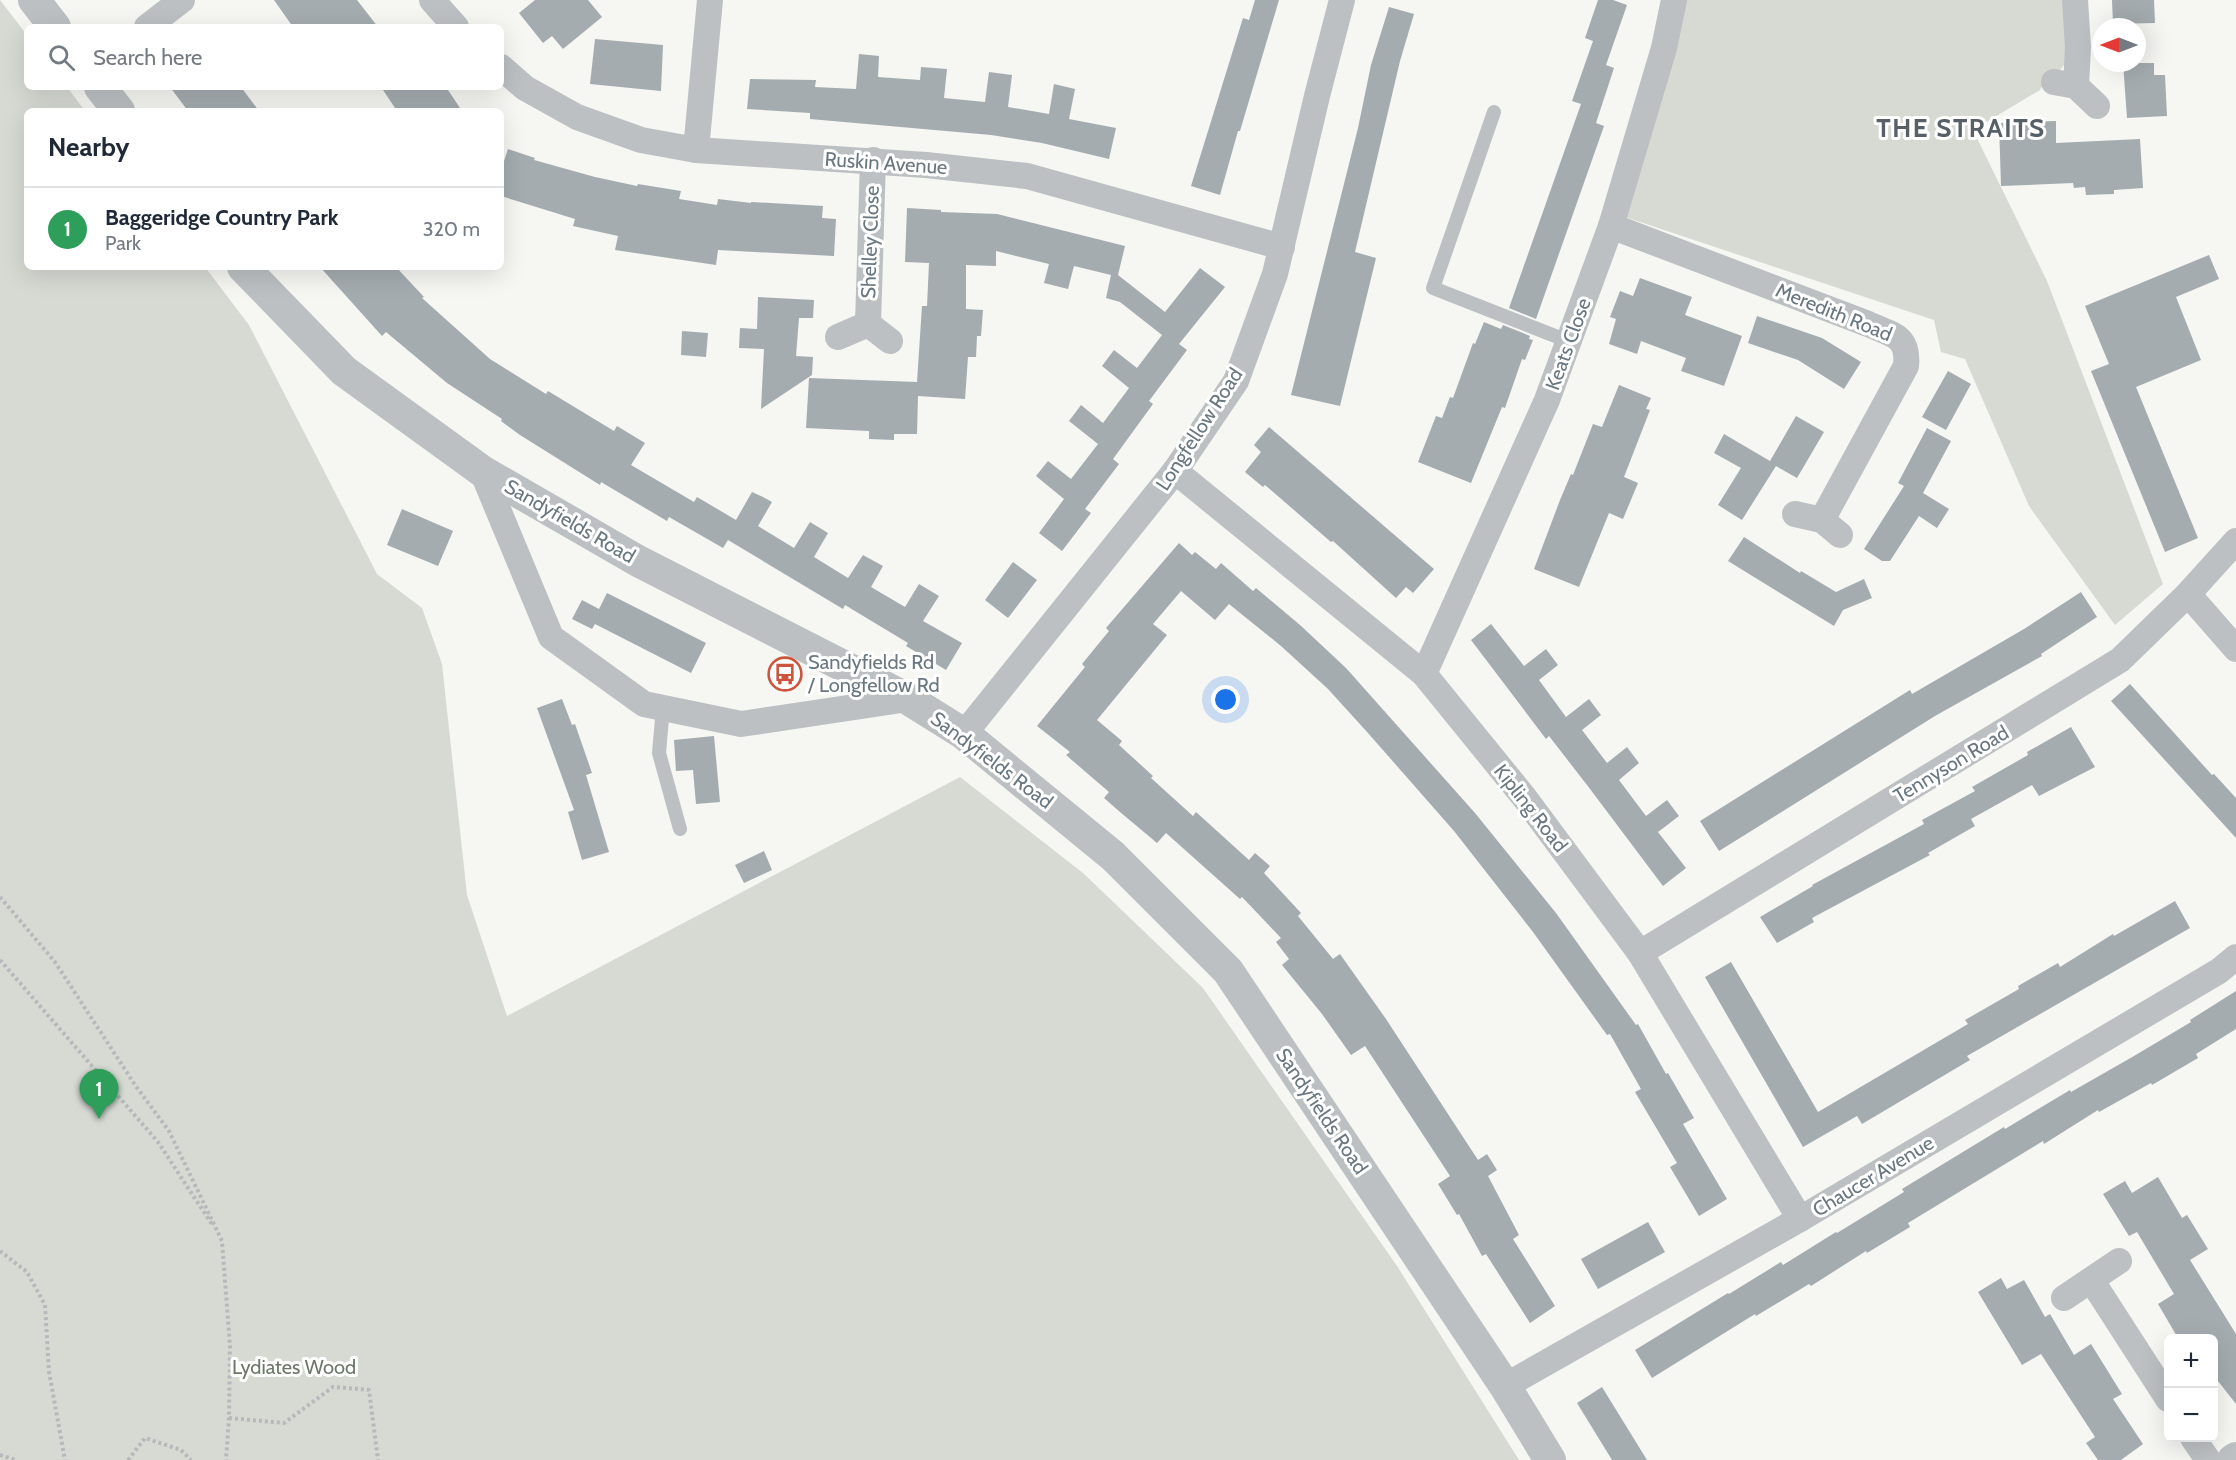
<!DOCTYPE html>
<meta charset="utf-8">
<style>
:root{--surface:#fff;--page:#f6f6f7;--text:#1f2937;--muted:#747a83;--line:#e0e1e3;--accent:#d93025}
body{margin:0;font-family:Cabin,sans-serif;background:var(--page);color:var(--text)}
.controls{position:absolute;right:18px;bottom:18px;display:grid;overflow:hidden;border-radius:9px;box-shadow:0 6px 24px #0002}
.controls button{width:54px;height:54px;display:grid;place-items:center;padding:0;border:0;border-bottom:2px solid var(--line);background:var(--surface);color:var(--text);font:30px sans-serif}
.compass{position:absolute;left:2092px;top:18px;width:54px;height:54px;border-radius:50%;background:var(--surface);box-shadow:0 6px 24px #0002;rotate:270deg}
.you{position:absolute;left:1226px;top:700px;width:21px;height:21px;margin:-15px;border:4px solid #fff;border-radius:50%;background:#1a73e8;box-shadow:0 0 0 9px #1a73e833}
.badge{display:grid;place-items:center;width:39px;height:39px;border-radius:50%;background:var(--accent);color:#fff;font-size:20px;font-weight:700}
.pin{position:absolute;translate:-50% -50px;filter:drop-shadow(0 2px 3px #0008)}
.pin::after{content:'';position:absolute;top:32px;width:21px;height:18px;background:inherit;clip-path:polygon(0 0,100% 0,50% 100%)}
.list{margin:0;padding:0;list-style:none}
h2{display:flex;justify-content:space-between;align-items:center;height:78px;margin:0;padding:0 24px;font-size:26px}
h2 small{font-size:20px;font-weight:400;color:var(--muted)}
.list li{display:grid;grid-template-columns:39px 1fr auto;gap:18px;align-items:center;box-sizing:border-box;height:84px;padding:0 24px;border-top:2px solid var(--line)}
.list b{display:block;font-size:22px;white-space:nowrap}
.list p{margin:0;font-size:20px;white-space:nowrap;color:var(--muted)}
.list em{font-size:20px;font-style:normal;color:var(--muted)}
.icon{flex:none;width:33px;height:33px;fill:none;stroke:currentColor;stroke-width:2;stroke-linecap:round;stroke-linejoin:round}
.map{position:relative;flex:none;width:2236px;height:1460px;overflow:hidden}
.search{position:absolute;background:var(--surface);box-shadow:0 6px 24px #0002;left:24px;top:24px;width:480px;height:66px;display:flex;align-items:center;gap:15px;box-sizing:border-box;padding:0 21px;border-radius:9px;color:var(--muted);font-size:22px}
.panel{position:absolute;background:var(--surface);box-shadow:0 6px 24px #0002;left:24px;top:108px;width:480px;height:162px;border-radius:9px}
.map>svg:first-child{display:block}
.green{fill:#d6dad3}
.building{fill:#a4acb0}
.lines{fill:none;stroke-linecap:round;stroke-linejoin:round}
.path{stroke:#b6b9bb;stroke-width:4;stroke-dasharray:3 3;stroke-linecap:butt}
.service{stroke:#bcc0c2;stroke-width:14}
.minor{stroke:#bcc0c2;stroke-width:26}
.tertiary{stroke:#bcc0c2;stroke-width:32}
.labels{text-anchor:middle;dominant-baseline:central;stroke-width:6;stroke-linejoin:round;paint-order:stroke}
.street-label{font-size:20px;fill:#697780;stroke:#fff}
.poi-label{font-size:20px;fill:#697780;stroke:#fff;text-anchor:start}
.park-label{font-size:20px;fill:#6b7867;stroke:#fff}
.district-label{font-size:26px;font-weight:bold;letter-spacing:1.5px;fill:#566066;stroke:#fff}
</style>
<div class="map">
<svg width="2236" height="1460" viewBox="0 0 2236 1460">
<rect width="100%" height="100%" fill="#f6f6f3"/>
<g class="green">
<path d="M 0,0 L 27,35 L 27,87 L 67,87 L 85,111 L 27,111 L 27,267 L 205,267 L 249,325 L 377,574 L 422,608 L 442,664 L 467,895 L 507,1016 L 960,777 L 1083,873 L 1203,988 L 1397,1266 L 1519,1460 L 0,1460 Z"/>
<path d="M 1679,0 L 2065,0 L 2069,59 L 2060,70 L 2050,72 L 2040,90 L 1973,130 L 2047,281 L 2163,584 L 2115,625 L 2029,506 L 1965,359 L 1941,352 L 1934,320 L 1625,217 Z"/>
</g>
<g class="building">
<path d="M 274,0 L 357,0 L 378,27 L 293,27 Z"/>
<path d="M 535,0 L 588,0 L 602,17 L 563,49 L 552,36 L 543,43 L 519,13 Z"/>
<path d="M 1255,0 L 1279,0 L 1240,131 L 1238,131 L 1220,195 L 1191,186 L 1243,18 L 1249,20 Z"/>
<path d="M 1598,0 L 1613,0 L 1627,5 L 1606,65 L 1614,68 L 1596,123 L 1604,126 L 1536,319 L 1509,308 L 1581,104 L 1572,101 L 1593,41 L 1585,38 Z"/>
<path d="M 2112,0 L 2154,0 L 2155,23 L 2113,24 Z"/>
<path d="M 1389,7 L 1414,14 L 1400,61 L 1355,252 L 1376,258 L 1340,406 L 1291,395 L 1358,128 L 1371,65 Z"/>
<path d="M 595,39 L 663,45 L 661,91 L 590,84 Z"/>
<path d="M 859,54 L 879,56 L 878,77 L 920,80 L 921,67 L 947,69 L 944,98 L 985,102 L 989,72 L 1012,75 L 1008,107 L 1049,114 L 1054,84 L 1075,89 L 1069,119 L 1116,128 L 1109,159 L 1042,143 L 991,135 L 810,119 L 810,113 L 747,109 L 750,79 L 816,80 L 815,87 L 856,89 Z"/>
<path d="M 2123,63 L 2154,63 L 2154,75 L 2165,75 L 2167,116 L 2127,118 Z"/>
<path d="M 170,87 L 241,87 L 259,111 L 188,111 Z"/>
<path d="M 381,87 L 446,87 L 462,111 L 397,111 Z"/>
<path d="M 2056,121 L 2056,143 L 2140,139 L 2143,188 L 2114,190 L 2114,194 L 2086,195 L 2085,187 L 2074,188 L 2073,183 L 2001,186 L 1999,123 Z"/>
<path d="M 508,149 L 535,158 L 534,160 L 595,177 L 637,186 L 638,184 L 681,191 L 679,199 L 717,205 L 718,199 L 751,203 L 751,202 L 823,206 L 822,218 L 836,219 L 834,256 L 718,250 L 716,265 L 615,250 L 618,236 L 573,226 L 575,219 L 501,196 L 501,170 Z"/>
<path d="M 907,208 L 941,210 L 941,212 L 997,214 L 1125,246 L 1118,275 L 1165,312 L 1200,268 L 1225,287 L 1179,344 L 1187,350 L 1149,401 L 1153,404 L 1113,459 L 1119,464 L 1085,509 L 1091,513 L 1062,551 L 1039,533 L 1064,499 L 1036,476 L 1048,461 L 1071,479 L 1098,444 L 1069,421 L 1081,405 L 1103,423 L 1129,388 L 1102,366 L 1114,350 L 1137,368 L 1162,335 L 1120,302 L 1106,298 L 1111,275 L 1074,266 L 1068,289 L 1044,283 L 1049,264 L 996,251 L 996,266 L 966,265 L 966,309 L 983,310 L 981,336 L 977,336 L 976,357 L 968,357 L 965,399 L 918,396 L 917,434 L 894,434 L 894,440 L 869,439 L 869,431 L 806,428 L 809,378 L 917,382 L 922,306 L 927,306 L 929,263 L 905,262 Z"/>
<path d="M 2209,255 L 2219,279 L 2176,297 L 2201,360 L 2136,387 L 2198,538 L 2165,552 L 2091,371 L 2109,364 L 2085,306 Z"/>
<path d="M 320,267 L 396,267 L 424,297 L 422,298 L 490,359 L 546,394 L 548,391 L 614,431 L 617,426 L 645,443 L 631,465 L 694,502 L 697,497 L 736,520 L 752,492 L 763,497 L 772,502 L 758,526 L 794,548 L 810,522 L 828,533 L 814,557 L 848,578 L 863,555 L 883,566 L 871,587 L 905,607 L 919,584 L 939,596 L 923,621 L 962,643 L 946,670 L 906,646 L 908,643 L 845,605 L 843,609 L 728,540 L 723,548 L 669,517 L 667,521 L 601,482 L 600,485 L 520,435 L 501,421 L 502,419 L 447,383 L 386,332 L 382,336 Z"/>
<path d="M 1640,278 L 1692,297 L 1685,315 L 1742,336 L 1724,386 L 1681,371 L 1686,358 L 1641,341 L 1637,354 L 1609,344 L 1616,319 L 1610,317 L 1620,291 L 1633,296 Z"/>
<path d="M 758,297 L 814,300 L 813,318 L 799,318 L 796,356 L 813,357 L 812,375 L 761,409 L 764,349 L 739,348 L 740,328 L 757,329 Z"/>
<path d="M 1757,316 L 1822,338 L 1861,362 L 1844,389 L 1798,360 L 1748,343 Z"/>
<path d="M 1484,322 L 1501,329 L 1503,325 L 1530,336 L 1529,339 L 1533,340 L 1525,360 L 1522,359 L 1505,408 L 1502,407 L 1471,483 L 1418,462 L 1436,416 L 1442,418 L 1450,397 L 1453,398 L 1473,343 L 1475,344 Z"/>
<path d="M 682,331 L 708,333 L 706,357 L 681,355 Z"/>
<path d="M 1948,371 L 1971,384 L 1946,430 L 1922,417 Z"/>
<path d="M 1619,385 L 1651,398 L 1646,409 L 1650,410 L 1624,477 L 1638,483 L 1623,519 L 1609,513 L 1579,587 L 1534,569 L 1560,500 L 1571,474 L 1573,475 L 1593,424 L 1602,427 Z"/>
<path d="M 1796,416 L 1824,432 L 1797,478 L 1776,466 L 1742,520 L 1718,505 L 1741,468 L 1714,453 L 1724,434 L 1770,461 Z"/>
<path d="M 1269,427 L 1434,569 L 1413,593 L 1406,587 L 1396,598 L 1333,541 L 1331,542 L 1265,485 L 1263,487 L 1245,472 L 1261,452 L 1254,445 Z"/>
<path d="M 1927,428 L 1951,441 L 1923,493 L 1949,509 L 1937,528 L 1919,516 L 1890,561 L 1882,561 L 1864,549 L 1904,486 L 1898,483 Z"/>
<path d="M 402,509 L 453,531 L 438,566 L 387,545 Z"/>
<path d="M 1744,537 L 1800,573 L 1801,571 L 1836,592 L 1864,579 L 1872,598 L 1843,610 L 1834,626 L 1728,561 Z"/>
<path d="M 1179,543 L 1192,555 L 1195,552 L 1216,569 L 1221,563 L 1253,591 L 1256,588 L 1300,625 L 1346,668 L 1475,813 L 1556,913 L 1636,1025 L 1638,1024 L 1666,1074 L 1668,1073 L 1694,1118 L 1683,1124 L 1727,1199 L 1699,1216 L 1670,1167 L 1677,1163 L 1635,1092 L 1641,1089 L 1610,1034 L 1607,1035 L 1533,932 L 1454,831 L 1368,733 L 1328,689 L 1281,646 L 1229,604 L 1215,620 L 1181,591 L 1153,624 L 1167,635 L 1097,720 L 1122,741 L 1119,745 L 1153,776 L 1151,778 L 1193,816 L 1196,812 L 1249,860 L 1255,853 L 1270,866 L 1264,873 L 1301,913 L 1298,916 L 1333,959 L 1340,954 L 1386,1019 L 1478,1160 L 1487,1154 L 1497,1170 L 1488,1176 L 1519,1235 L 1513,1239 L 1555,1306 L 1530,1323 L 1486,1254 L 1482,1256 L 1459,1214 L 1457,1215 L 1438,1184 L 1450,1176 L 1365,1046 L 1351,1055 L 1322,1014 L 1282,965 L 1289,959 L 1276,942 L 1281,938 L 1242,897 L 1240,899 L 1166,833 L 1157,843 L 1120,812 L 1104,798 L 1109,792 L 1066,755 L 1070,752 L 1037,726 L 1085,667 L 1082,664 L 1109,631 L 1106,628 Z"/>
<path d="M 1013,562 L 1037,580 L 1008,618 L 985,600 Z"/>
<path d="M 2081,592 L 2097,617 L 2041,654 L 2042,656 L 1935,716 L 1719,851 L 1700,821 L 1910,690 L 1912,694 L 2024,629 Z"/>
<path d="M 607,593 L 706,643 L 691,673 L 595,624 L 592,629 L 572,619 L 582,600 L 599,609 Z"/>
<path d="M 1491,624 L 1524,666 L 1546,649 L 1558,665 L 1539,680 L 1566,717 L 1589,699 L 1601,715 L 1582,730 L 1607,763 L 1627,747 L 1639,763 L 1619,780 L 1646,816 L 1667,800 L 1679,816 L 1658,832 L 1686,868 L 1663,886 L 1587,785 L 1549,736 L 1546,739 L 1471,640 Z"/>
<path d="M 2130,684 L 2212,775 L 2214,774 L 2236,798 L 2236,838 L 2111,701 Z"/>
<path d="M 562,699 L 572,725 L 575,724 L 592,773 L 586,775 L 609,852 L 582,860 L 568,812 L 574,810 L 537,708 Z"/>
<path d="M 2071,727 L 2095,767 L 2039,796 L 2032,785 L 1971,819 L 1975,826 L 1928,853 L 1930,855 L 1812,918 L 1814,922 L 1777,943 L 1760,917 L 1813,886 L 1812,885 L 1924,824 L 1922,820 L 1975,791 L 1972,787 L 2028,755 L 2027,752 Z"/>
<path d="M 714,736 L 720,802 L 696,804 L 693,770 L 676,771 L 674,740 Z"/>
<path d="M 764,851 L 772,870 L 744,883 L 735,865 Z"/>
<path d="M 2175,901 L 2190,928 L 1967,1056 L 1970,1060 L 1862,1124 L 1857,1116 L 1803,1147 L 1705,977 L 1731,962 L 1818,1112 L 1968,1024 L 1965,1020 L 2019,989 L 2018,986 L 2058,963 L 2060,967 L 2113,934 L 2114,936 Z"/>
<path d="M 2236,991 L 2236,1029 L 2196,1054 L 2198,1058 L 2152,1085 L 2151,1083 L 2099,1112 L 2098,1110 L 2044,1144 L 2043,1141 L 1908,1223 L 1910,1227 L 1867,1253 L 1866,1251 L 1811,1286 L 1809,1284 L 1756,1316 L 1755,1314 L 1652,1378 L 1635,1350 L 1728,1293 L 1729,1294 L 1781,1262 L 1783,1265 L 1836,1232 L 1837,1233 L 1904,1192 L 1902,1189 L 2004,1127 L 2005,1129 L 2070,1090 L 2071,1092 L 2134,1056 L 2191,1022 L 2190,1020 Z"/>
<path d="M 2158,1177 L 2182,1218 L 2187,1215 L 2208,1249 L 2190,1260 L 2236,1334 L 2236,1404 L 2214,1376 L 2214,1338 L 2178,1338 L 2158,1304 L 2174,1294 L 2137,1232 L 2129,1236 L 2103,1194 L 2125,1181 L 2132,1193 Z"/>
<path d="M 1648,1222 L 1665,1252 L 1598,1289 L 1581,1259 Z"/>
<path d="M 2001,1278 L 2007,1289 L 2024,1280 L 2045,1317 L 2050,1314 L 2074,1355 L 2091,1344 L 2122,1394 L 2113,1399 L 2143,1444 L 2121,1460 L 2098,1460 L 2086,1443 L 2095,1437 L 2041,1354 L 2022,1365 L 1978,1292 Z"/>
<path d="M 1602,1387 L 1647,1460 L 1612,1460 L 1577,1403 Z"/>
</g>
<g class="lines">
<g class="path">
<path d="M 0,897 L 55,962 L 135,1085 L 169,1131 L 222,1241 L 230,1346 L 229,1418 L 226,1460"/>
<path d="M 0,960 L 158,1142 L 213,1226"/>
<path d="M 0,1251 L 27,1272 L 45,1305 L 49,1372 L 65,1460"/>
<path d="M 229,1418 L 284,1423 L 333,1387 L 369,1390 L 378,1460"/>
<path d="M 0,1455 L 16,1460"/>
<path d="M 128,1460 L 145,1438 L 181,1450 L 191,1460"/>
</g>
<g class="service">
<path d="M 1494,112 L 1433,288 L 1568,341"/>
<path d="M 663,707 L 659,753 L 680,829"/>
</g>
<g class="minor">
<path d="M 432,0 L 456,27"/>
<path d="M 2075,0 L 2078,47 L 2076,86"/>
<path d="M 147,27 L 182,0"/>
<path d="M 501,67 L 525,88 L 577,117 L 641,140 L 696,150 L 926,165 L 1027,176 L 1282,247"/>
<path d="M 2054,82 L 2076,86 L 2097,106"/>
<path d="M 696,150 L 710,0"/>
<path d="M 1611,226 L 1868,324 C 1892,335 1909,335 1906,366 L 1822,520"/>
<path d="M 868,324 L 873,160"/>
<path d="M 838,337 L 868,324 L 890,341"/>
<path d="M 482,471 L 551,637 L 644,704 L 741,724 L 908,699"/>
<path d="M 1175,471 L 1424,674 L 1524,797 L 1640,953 L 1800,1219"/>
<path d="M 1795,514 L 1822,520 L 1840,535"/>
<path d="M 2188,594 L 2236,649"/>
<path d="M 1424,674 L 1547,400 L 1611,226 L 1664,48 L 1674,0"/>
<path d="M 964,734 L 1175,471 L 1236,381 L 1275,274 L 1317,96 L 1342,0"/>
<path d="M 1640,953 L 2120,660 L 2188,594 L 2236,541"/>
<path d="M 2092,1281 L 2168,1399"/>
<path d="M 2064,1298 L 2119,1261"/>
<path d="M 1505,1386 L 1800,1219 L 2219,971 L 2236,957"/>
<path d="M 2193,1438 L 2208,1460"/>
</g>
<g class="tertiary">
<path d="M 34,0 L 55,27"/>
<path d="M 100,87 L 119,111"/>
<path d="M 243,267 L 344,371 L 482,471 L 638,561 L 908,699 L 964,734 L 1113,856 L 1228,971 L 1505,1386 L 1550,1460"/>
<path d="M 2233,1460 L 2236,1458"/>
</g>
</g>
<defs>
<symbol id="bus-ring" viewBox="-11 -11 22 22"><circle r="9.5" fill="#fff" stroke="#cc553d" stroke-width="1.5"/><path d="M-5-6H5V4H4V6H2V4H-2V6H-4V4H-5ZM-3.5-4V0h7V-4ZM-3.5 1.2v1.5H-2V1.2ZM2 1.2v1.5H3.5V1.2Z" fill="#cc553d"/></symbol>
</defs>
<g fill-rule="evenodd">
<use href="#bus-ring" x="766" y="655" width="38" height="38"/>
</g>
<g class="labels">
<g class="street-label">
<text transform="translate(886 163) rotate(4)">Ruskin Avenue</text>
<text transform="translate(870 242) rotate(-88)">Shelley Close</text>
<text transform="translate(1834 312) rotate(22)">Meredith Road</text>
<text transform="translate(1568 344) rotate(-70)">Keats Close</text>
<text transform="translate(1199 429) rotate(-57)">Longfellow Road</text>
<text transform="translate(570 521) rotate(30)">Sandyfields Road</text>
<text transform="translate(992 760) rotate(37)">Sandyfields Road</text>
<text transform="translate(1951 764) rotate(-31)">Tennyson Road</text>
<text transform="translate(1531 808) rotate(52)">Kipling Road</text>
<text transform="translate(1322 1111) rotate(56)">Sandyfields Road</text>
<text transform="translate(1873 1176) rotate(-31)">Chaucer Avenue</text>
</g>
<g class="poi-label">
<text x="808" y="662">Sandyfields Rd<tspan x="808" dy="23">/ Longfellow Rd</tspan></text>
</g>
<g class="park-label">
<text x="294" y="1367">Lydiates Wood</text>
</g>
<g class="district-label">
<text x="1961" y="128">THE STRAITS</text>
</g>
</g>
</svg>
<div class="controls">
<button>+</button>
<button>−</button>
</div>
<svg class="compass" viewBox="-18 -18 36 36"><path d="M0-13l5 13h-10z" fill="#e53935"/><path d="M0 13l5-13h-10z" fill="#747a83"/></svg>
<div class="you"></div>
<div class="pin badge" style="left:99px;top:1119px;background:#2e9e5b">1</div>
<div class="search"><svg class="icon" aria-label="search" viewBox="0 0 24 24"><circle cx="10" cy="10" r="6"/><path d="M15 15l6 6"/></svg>Search here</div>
<section class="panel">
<h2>Nearby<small></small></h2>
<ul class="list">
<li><span class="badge" style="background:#2e9e5b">1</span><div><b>Baggeridge Country Park</b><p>Park</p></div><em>320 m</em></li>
</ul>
</section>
</div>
